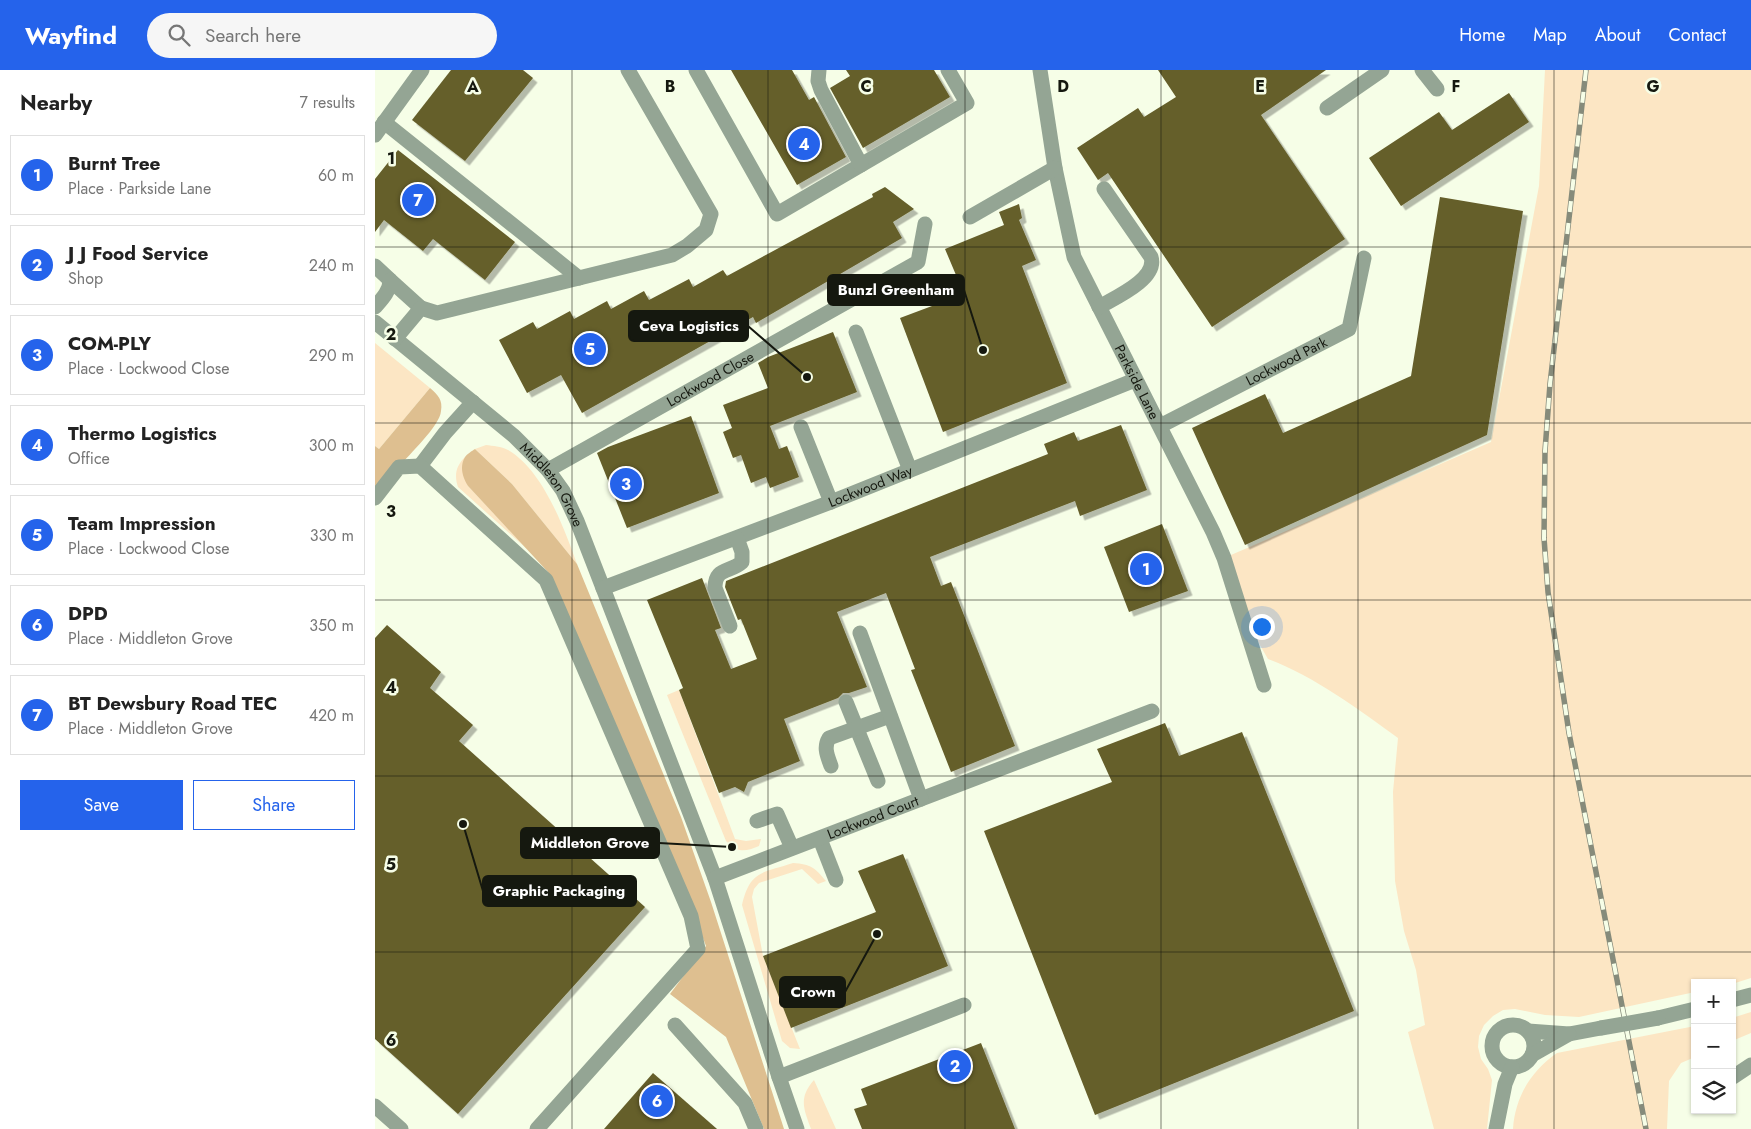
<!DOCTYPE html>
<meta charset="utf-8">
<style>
:root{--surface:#fff;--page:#f6f6f6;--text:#222;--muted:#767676;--line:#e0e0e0;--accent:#2563eb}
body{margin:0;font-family:Jost,sans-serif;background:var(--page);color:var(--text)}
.controls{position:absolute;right:15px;bottom:15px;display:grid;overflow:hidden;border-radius:0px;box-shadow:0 1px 4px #0004}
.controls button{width:45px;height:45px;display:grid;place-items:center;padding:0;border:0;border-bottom:1px solid var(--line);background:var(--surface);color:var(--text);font:25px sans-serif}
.you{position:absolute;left:886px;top:556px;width:18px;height:18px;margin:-12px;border:4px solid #fff;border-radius:50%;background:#1a73e8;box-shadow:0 0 0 8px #1a73e833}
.badge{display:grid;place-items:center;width:32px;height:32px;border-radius:50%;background:var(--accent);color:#fff;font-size:16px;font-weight:700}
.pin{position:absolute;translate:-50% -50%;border:2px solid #fff;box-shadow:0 1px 5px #0006}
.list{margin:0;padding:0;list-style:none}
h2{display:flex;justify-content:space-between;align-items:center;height:65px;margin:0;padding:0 20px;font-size:21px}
h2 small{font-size:16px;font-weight:400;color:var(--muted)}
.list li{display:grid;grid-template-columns:32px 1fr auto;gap:15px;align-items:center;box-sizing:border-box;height:80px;margin:0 10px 10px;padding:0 10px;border:1px solid var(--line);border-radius:0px}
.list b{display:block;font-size:19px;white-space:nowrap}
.list p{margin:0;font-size:16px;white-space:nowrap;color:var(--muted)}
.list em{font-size:16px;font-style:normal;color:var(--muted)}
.actions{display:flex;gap:10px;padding:15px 20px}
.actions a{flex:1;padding:11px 0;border:1px solid var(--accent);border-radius:0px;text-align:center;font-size:18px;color:var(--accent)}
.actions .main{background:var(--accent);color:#fff}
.icon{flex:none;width:28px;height:28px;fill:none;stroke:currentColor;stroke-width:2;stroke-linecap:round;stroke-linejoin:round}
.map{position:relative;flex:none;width:1376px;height:1059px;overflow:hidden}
header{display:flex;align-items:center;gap:30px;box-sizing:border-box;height:70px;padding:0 25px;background:var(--accent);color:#fff}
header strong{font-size:24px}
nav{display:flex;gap:28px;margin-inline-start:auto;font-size:18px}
.search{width:350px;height:45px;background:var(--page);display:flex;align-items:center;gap:12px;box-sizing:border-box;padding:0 18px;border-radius:28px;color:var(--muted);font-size:19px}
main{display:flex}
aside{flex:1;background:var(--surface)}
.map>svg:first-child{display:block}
.green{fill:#fce6c4}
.forest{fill:#debf90}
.building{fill:#655e2b;filter:url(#shadow)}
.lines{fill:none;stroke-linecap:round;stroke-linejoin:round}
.minor{stroke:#94a594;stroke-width:15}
.rail-casing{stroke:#868b7b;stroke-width:5.5}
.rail{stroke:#f6fee7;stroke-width:4;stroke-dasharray:11;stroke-linecap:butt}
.minor-bridge{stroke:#94a594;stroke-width:15}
.grid{fill:none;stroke:#15180f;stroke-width:1;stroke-opacity:0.55}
.labels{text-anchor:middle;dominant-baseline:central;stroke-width:5;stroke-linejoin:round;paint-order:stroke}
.street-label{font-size:14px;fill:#15180f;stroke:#f6fee7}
.grid-label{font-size:16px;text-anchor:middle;font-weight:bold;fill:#15180f;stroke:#f6fee7;stroke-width:5;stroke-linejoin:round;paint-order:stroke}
.leader{fill:none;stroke:#15180f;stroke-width:2}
.callout-dot{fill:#15180f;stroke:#f6fee7;stroke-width:2}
.callout{fill:#15180f;stroke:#15180f;stroke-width:2}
.callout-label{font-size:15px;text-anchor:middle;font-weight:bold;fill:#fff}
</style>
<header>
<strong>Wayfind</strong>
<div class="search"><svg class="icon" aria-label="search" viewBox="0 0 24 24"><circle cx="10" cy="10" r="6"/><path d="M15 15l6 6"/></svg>Search here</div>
<nav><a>Home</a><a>Map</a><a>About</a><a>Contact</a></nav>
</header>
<main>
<aside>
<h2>Nearby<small>7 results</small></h2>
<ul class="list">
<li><span class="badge">1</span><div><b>Burnt Tree</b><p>Place · Parkside Lane</p></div><em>60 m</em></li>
<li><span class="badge">2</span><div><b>J J Food Service</b><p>Shop</p></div><em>240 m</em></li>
<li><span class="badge">3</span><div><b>COM-PLY</b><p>Place · Lockwood Close</p></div><em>290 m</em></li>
<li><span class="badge">4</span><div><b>Thermo Logistics</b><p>Office</p></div><em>300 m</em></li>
<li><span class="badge">5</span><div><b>Team Impression</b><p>Place · Lockwood Close</p></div><em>330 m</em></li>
<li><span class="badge">6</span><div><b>DPD</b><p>Place · Middleton Grove</p></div><em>350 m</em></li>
<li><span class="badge">7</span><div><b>BT Dewsbury Road TEC</b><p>Place · Middleton Grove</p></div><em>420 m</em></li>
</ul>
<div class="actions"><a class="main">Save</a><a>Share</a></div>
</aside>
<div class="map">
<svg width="1376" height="1059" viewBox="0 0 1376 1059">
<defs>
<filter id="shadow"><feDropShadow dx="4.5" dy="4.5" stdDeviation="0" flood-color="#0004"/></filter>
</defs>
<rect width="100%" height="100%" fill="#f6fee7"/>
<g class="green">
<path d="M 1170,0 L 1376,0 L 1376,908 L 1357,914 L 1320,913 L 1320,922 L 1204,947 L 1170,945 L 1140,939 L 1128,940 L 1118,946 L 1109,955 L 1104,966 L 1103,977 L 1106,989 L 1113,999 L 1117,1010 L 1112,1059 L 1059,1059 L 1033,962 L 1050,955 L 1041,900 L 1029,861 L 1020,811 L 1018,722 L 1023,668 C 985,640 937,605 893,589 L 867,544 L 849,488 L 1116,372 L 1164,116 Z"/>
<path d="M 0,273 L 55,318 L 4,379 L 0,376 Z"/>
<path d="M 111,375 C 118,376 126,376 133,380 C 168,400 189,458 202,494 L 137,414 L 100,379 Z"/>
<path d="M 90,387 L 87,397 L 93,416 L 152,479 L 83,417 C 79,405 81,396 90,387 Z"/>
<path d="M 304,620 L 360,769 L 371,771 L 386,769 L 384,776 C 370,782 362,783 351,771 L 292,625 Z"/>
<path d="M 418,793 C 436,794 440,798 451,811 L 443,814 L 427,799 L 384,813 L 379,819 L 377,827 L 388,886 L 425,979 L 415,978 L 407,971 L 367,835 C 375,800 388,803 418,793 Z"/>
<path d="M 1376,942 L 1376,963 L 1357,971 L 1357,948 Z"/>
<path d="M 1320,956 L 1320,987 L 1306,993 L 1294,1011 L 1292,1059 L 1138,1059 C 1140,1027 1156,1001 1182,983 Z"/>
<path d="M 439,1010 L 461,1059 L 436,1059 C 429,1039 423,1028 439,1010 Z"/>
</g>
<g class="forest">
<path d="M 55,318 C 63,325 68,330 66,341 C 65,356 34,384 24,397 C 16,407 8,418 0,428 L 0,376 L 4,379 Z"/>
<path d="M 100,379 L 137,414 L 202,494 L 306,747 L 336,832 L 409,1059 L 389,1059 L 351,967 L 295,924 L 331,876 L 295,781 L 173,502 L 93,416 C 88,408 84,397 90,387 C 92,384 97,381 100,379 Z"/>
</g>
<g class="building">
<path d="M 76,0 L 148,0 L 158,8 L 90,91 L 37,50 Z"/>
<path d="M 356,0 L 417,0 L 434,30 L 439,27 L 471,87 L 422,115 Z"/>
<path d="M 471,0 L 559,0 L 575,27 L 488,78 L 455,18 L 475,6 Z"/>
<path d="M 783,0 L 951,0 L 886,45 L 970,169 L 837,257 L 733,103 L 723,110 L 702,78 L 763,38 L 769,47 L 801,27 Z"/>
<path d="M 1134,23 L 1154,52 L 1026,136 L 994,88 L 1064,42 L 1077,60 Z"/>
<path d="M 23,80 L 140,172 L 110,210 L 58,169 L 48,181 L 9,150 L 0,162 L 0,109 Z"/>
<path d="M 510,117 L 539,139 L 518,152 L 527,168 L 381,253 L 378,247 L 207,343 L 186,305 L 152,323 L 124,270 L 158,252 L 162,259 L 195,241 L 199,249 L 232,231 L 236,239 L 269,221 L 274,230 L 314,209 L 318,217 L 348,200 L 352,206 L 498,127 L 497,124 Z"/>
<path d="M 1065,127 L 1148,141 L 1112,365 L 870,475 L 817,358 L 890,324 L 908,363 L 1036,306 Z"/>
<path d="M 644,134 L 647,148 L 644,150 L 661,190 L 647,196 L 692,313 L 568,362 L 525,248 L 589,224 L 570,179 L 629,155 L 624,142 Z"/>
<path d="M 458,262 L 482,322 L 395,356 L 404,379 L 412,376 L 424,407 L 395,418 L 391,407 L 376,413 L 366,385 L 358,388 L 348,362 L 357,358 L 348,335 L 393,318 L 383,293 L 393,287 Z"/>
<path d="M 316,346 L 344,423 L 252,458 L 222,383 L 233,377 Z"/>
<path d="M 746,355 L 772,420 L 705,446 L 700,431 L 555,487 L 566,516 L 576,512 L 640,676 L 576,702 L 536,600 L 540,599 L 511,523 L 462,542 L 492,617 L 474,623 L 468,623 L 463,628 L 409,649 L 425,691 L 373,712 L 369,722 L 360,717 L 344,723 L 304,620 L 308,618 L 272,530 L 327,508 L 346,558 L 340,560 L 356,599 L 382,589 L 366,549 L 363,550 L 350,517 L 351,511 L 673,384 L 669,374 L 699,362 L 703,371 Z"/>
<path d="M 787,454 L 813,521 L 754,542 L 729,477 Z"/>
<path d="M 12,555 L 66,602 L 55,618 L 98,655 L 84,671 L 270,837 L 83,1044 L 0,969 L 0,568 Z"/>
<path d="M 790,653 L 804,686 L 867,662 L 979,941 L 720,1045 L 609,761 L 737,712 L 722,679 Z"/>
<path d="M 528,784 L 573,896 L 416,958 L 388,886 L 501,842 L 483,801 Z"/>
<path d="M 606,973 L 640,1059 L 487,1059 L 479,1039 L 492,1035 L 486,1019 Z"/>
<path d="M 278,1003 L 342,1059 L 229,1059 Z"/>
</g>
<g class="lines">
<g class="minor">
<path d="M 321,0 L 402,144 L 592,33 L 573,0"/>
<path d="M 444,0 L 443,11 L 446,20 L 486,95"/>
<path id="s1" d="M 665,0 L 680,98 L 699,187 L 838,462 L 849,488 L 889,615"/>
<path d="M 1047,0 L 1062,19"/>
<path d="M 952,38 L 1007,0"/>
<path d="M 9,52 L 204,208"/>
<path d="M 0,65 L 47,0"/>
<path d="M 595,147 L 680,98"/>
<path d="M 0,196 L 15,210 C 15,221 7,229 0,237"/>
<path d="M 15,210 L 46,238"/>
<path d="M 724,237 C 739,228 783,209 776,187 L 729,119"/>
<path id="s2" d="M 0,252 L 139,366 L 173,400 L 188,421 L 202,451 L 228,518 L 340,808 L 404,1007 L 422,1059"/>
<path d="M 481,262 L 535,400"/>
<path d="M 20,269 L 46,238 L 62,243 L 297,185 L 312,176 L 331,160 L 336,144 L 253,0"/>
<path id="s3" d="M 785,356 L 974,259 L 989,188"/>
<path d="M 426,357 L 456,432"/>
<path d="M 45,396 L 70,363 L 98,332"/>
<path id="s4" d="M 173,400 L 543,192 L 550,154"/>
<path d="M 0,428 L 24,397 L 45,396 L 171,510 L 316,846 L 323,879 L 162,1059"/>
<path id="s5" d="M 228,518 L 456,432 L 760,310"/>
<path d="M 355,556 L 340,518 C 340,497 355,503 367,492 L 367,482 L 362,468"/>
<path d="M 471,632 L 503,711"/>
<path d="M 456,696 C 453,687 448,678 454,668 L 515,646"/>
<path d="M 546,729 L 777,641"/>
<path d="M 382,751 L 402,744 L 417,778"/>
<path d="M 445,769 L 461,810"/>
<path id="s6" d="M 340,808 L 546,729 L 485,563"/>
<path d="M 1357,930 L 1376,925"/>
<path d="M 1283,948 L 1320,939"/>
<circle cx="1138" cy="976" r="21"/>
<path d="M 300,955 L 370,1033 L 381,1059"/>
<path d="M 1153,961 L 1194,964 L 1226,958"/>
<path d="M 1157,985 L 1194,964"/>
<path d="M 404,1007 L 589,935"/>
<path d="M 1358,1007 L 1376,995"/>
<path d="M 0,1036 L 26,1059"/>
<path d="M 1121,1059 L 1130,1014 L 1137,997"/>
</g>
<defs>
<path id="rail" d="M 1211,0 L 1175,314 L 1170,381 L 1169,468 L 1173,522 L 1194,663 L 1271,1059"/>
</defs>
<use href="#rail" class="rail-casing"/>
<use href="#rail" class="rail"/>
<path class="minor-bridge" d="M 1226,958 L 1283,948"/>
</g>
<path class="grid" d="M 197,0 L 197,1059M 393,0 L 393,1059M 590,0 L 590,1059M 786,0 L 786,1059M 983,0 L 983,1059M 1179,0 L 1179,1059M 0,177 L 1376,177M 0,353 L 1376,353M 0,530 L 1376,530M 0,706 L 1376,706M 0,882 L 1376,882"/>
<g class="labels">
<g class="street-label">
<text stroke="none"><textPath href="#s3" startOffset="142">Lockwood Park</textPath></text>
<text stroke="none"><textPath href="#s4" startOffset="186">Lockwood Close</textPath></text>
<text stroke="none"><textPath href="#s1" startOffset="330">Parkside Lane</textPath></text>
<text stroke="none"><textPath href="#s2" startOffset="242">Middleton Grove</textPath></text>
<text stroke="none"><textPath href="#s5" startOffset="286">Lockwood Way</textPath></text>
<text stroke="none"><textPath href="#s6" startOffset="169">Lockwood Court</textPath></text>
</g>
</g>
<g class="grid-label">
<text x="98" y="22">A</text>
<text x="295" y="22">B</text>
<text x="491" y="22">C</text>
<text x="688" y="22">D</text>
<text x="885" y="22">E</text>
<text x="1081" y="22">F</text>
<text x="1278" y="22">G</text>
<text x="16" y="94">1</text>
<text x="16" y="270">2</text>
<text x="16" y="447">3</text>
<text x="16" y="623">4</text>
<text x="16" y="800">5</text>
<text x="16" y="976">6</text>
</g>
<path class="leader" d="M608 280L589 220M432 307L373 256M357 777L284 773M88 754L108 821M502 864L470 922"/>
<g class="callout-dot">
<circle cx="608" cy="280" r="5"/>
<circle cx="432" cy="307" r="5"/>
<circle cx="357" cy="777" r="5"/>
<circle cx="88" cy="754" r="5"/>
<circle cx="502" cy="864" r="5"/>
</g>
<g class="callout">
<rect x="453" y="205" width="136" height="30" rx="5"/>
<rect x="254" y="241" width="119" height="30" rx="5"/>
<rect x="146" y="758" width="138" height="30" rx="5"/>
<rect x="108" y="806" width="153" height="30" rx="5"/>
<rect x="405" y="907" width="65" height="30" rx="5"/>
</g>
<g class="callout-label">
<text x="521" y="225">Bunzl Greenham</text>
<text x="314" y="261">Ceva Logistics</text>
<text x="215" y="778">Middleton Grove</text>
<text x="184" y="826">Graphic Packaging</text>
<text x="438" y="927">Crown</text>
</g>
</svg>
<div class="controls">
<button>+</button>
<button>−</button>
<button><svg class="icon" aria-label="layers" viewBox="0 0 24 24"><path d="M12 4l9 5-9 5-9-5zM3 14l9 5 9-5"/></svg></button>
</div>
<div class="you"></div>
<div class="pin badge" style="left:771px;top:499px">1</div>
<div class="pin badge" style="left:580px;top:996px">2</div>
<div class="pin badge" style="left:251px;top:414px">3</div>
<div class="pin badge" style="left:429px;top:74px">4</div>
<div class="pin badge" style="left:215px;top:279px">5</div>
<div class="pin badge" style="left:282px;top:1031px">6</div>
<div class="pin badge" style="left:43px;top:130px">7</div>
</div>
</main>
